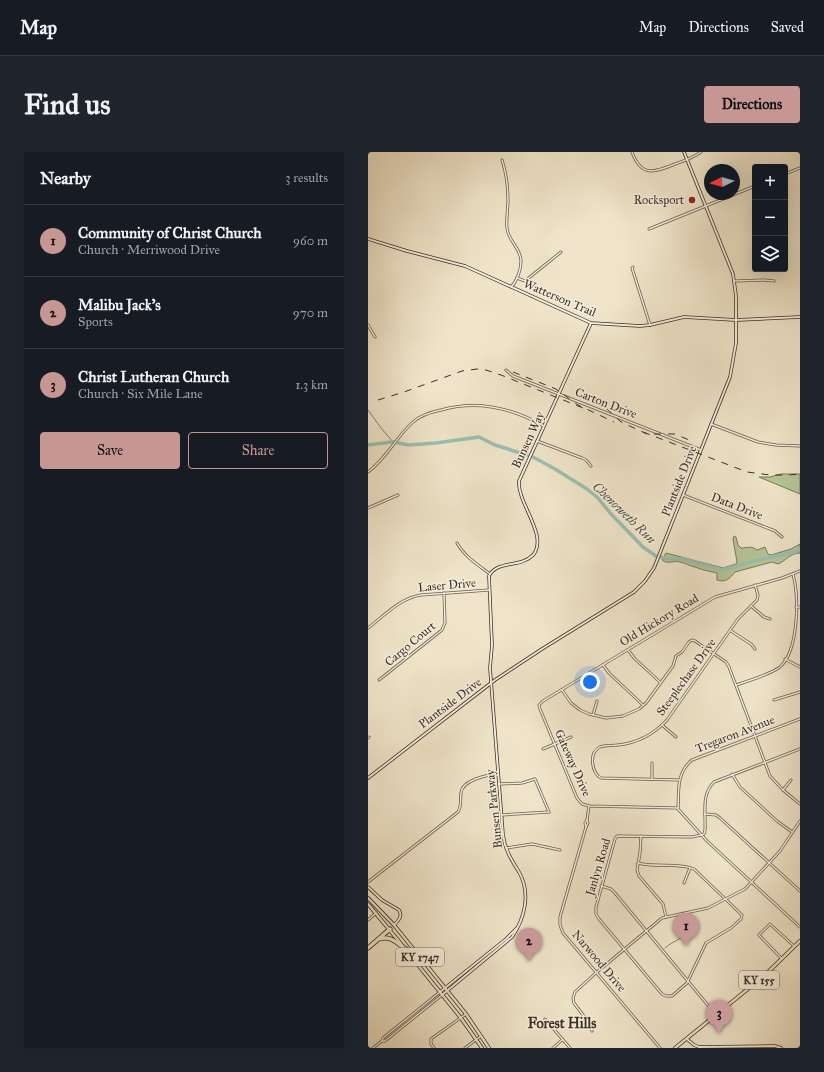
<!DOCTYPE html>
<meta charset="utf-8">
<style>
:root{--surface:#171b24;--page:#20242c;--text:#f1f3f6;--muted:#9ea1a6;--line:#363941;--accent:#c59692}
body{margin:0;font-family:"IM FELL Great Primer",serif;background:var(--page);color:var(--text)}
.controls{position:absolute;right:12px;top:12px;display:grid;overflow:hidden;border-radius:4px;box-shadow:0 4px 16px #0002}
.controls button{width:36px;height:36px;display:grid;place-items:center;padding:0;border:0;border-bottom:1px solid var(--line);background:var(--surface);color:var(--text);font:20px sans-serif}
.compass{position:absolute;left:336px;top:12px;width:36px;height:36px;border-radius:50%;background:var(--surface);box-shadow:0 4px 16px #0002;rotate:265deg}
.you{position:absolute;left:222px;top:530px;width:14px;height:14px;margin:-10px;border:3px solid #fff;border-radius:50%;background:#1a73e8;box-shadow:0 0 0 6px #1a73e833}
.badge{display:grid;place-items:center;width:26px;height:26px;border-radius:50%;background:var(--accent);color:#111;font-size:13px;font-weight:700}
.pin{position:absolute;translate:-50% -33px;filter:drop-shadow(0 1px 2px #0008)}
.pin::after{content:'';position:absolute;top:21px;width:14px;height:12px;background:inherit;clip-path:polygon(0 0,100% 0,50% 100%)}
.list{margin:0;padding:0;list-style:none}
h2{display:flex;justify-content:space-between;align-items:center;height:52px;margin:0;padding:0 16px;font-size:17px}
h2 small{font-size:13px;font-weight:400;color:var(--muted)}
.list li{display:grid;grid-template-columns:26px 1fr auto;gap:12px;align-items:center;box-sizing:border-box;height:72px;padding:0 16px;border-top:1px solid var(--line)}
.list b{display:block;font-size:15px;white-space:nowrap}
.list p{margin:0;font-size:13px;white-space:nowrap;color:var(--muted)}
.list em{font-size:13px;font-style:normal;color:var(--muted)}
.actions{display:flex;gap:8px;padding:12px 16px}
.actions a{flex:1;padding:9px 0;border:1px solid var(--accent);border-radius:4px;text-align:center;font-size:14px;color:var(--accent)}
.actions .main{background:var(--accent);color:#111}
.icon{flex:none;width:22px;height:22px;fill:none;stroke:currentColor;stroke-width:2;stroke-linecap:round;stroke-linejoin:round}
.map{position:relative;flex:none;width:432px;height:896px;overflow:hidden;border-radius:4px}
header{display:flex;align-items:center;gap:24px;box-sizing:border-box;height:56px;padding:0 20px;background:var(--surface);border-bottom:1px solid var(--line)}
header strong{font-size:19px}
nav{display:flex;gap:22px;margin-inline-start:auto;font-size:14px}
.intro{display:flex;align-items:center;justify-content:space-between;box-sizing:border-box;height:96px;padding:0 24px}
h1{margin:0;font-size:28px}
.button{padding:10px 18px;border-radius:4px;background:var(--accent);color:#111;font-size:14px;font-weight:700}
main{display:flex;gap:24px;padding:0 24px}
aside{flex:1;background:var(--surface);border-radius:4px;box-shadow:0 4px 16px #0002}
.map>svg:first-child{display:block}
.green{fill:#b7c598;stroke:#787a5e}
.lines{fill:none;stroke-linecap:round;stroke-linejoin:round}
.stream{stroke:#748678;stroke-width:1}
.river{stroke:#9bbfb0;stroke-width:3.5}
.street-casing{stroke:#665d4e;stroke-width:3}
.secondary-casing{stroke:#393025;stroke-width:3.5}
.primary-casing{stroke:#393025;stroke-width:4}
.highway-casing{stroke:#393025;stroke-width:5}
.street{stroke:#f5eddc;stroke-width:1.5}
.secondary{stroke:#f5eddc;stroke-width:2}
.primary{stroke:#efe4c9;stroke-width:2.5}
.highway{stroke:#efe4c9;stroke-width:3.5}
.rail{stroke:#393025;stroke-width:1;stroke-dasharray:7 7;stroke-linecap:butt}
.poi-dot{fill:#8f2418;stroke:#f5eddc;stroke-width:1.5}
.labels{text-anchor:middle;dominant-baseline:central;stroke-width:3;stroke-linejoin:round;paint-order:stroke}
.shield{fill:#f5eddc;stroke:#71695c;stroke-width:1}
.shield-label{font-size:11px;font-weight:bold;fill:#393025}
.poi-label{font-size:12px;fill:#393025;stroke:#f5eddc;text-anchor:end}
.street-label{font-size:12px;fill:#393025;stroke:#f5eddc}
.water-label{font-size:13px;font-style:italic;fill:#525448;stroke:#f5eddc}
.quarter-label{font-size:14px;font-weight:bold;fill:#393025;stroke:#f5eddc}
</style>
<header>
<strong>Map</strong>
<nav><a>Map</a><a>Directions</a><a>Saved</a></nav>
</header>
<div class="intro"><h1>Find us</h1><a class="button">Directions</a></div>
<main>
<aside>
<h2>Nearby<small>3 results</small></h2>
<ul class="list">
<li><span class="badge">1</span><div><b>Community of Christ Church</b><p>Church · Merriwood Drive</p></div><em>960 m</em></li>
<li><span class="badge">2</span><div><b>Malibu Jack's</b><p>Sports</p></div><em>970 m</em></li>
<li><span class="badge">3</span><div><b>Christ Lutheran Church</b><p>Church · Six Mile Lane</p></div><em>1.3 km</em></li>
</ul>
<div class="actions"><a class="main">Save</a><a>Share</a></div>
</aside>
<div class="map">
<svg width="432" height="896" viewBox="0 0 432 896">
<rect width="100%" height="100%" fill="#efe4c9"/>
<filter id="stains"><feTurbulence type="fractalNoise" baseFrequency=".005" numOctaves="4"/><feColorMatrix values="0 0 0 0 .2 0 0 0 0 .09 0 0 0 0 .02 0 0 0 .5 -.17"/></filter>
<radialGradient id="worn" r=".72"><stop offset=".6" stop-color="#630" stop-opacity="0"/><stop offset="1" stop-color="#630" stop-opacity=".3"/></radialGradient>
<g class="green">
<path d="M 413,322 L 432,322 L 432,342 L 391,325 L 402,325 Z"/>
<path d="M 366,384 L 368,385 L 370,393 L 373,396 C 381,396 382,393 389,398 L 397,395 L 400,402 L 403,403 L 423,397 L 432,392 L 432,401 C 422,401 418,409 410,412 L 404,410 L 367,420 C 362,426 358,431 349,428 L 349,421 C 341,419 334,418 327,415 C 322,414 317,411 312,410 C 305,408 300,413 294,408 L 298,401 L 355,416 L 368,412 L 369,410 L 365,387 Z"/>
</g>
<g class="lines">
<g class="stream">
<path d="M 0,258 L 13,276 L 25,290"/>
<path d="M 297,796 C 303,790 313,788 318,780 L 314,764"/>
</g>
<g class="river">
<path d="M 30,291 L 41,293 L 68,291 L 111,285 L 127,293 L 159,303"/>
<path d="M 0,293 L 23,290 L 27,290"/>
<path d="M 165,305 L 187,317 L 219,337 L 230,346 L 243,362 L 275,395 L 288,404 L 301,407 L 316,407 L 354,418 L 394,407 L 426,400 L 432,397"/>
</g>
<defs>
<g id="street">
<path d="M 264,0 C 273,25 286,21 307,12 C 316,9 325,6 333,0"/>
<path d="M 134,8 C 138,20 140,34 140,48 C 140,57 138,67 139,76 C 140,89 153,96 153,109 C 153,118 149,129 143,135"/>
<path d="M 417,22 L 432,16"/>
<path d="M 281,77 L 387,34"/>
<path d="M 265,115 L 264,116 L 282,173"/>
<path d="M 149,126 L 157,129 L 193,100"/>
<path d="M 367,129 L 396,128 L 406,129"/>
<path d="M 0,173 L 7,185"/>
<path d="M 138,218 L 145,224 L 333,298"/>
<path d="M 343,272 L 390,290 L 408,293 L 432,294"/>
<path d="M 169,289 L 214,306 L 218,308 L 223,314"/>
<path d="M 0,320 C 19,306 28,285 45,270 C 53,263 63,260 73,258 C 108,248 144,256 176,274"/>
<path d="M 315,343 L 407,379 L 414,385"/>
<path d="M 0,356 L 30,343"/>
<path d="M 89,391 C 96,404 110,413 122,422"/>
<path d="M 383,454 L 396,465 L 402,467"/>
<path d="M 428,455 L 432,455"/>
<path d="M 0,476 C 16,464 32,446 53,443 L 121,438"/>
<path d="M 363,479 L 383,492 L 387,497"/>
<path d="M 260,498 L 267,507 L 292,530"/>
<path d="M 417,507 L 432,515"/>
<path d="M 235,513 L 241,521 L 275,553"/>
<path d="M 11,528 L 74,478 L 77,471 L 76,441"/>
<path d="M 368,533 C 380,529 403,522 412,515 C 431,498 431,445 425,422"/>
<path d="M 194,538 L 203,551 L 212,558 L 221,562 L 238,566 L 255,564 L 271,557 L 278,551 L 305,514 L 308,504 L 314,500 L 321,490 L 324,488 L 327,489 L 358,510 L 361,515 L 402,624 L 415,638 L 432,652"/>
<path d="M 406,548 L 432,540"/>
<path d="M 225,563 L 229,549"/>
<path d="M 432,567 L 324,608 C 308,621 311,639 310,657 L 339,689 L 432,775"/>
<path d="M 294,573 L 308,585"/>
<path d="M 0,586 L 1,585"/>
<path d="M 175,597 L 203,585"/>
<path d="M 364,622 L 372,635 L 409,669 L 424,680"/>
<path d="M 284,627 L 284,611"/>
<path d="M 311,628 L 233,626 C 224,622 220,601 232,595 C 237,593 245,594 250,593 C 269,591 286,582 299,568 L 370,467 L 389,448 L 390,443 L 387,433"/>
<path d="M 132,632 L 154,631 L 167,627 L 181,660 L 134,663"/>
<path d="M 415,638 L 423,628"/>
<path d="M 310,656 L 221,654 L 214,652 L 209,646 L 172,557 L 171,553 L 175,549 L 347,445 L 414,426 L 432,419"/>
<path d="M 337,662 L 348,663 L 352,666 L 432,739"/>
<path d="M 219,668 L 217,671 L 218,675 L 192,765 L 192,773 L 195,781 L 292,896"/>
<path d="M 218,675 L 220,671 L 219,668 L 221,654"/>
<path d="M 333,683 L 336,682 L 337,678 C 338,662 333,642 346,630 L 432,597"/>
<path d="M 273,684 L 272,701 L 269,718 L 271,724 L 295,752 L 298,765"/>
<path d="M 138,696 L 164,692 L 192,698"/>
<path d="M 270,711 C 288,716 310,710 326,717 L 374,763 L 373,767 L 363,776 L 338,791 L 319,831 L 304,844 L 298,844 L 294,842 L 231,767 L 228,762 L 228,755 L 247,687 L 249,684 L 324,685 L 333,683"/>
<path d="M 0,730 L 90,660 C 94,653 92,648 93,641 C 94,628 119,623 130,622"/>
<path d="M 316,731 L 322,716"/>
<path d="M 233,734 L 243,737 L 247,741 L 348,863"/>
<path d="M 0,768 L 8,761"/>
<path d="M 414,807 L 391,783 L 402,772 L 426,794"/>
<path d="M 177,867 L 202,896"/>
<path d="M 224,879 L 221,871 L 206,851 L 205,846 L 207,840 L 229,820 L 294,766 L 340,756 L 377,737 L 412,699 L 432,669"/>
<path d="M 14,889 L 15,886 L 72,840"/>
<path d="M 5,896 L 14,889 L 17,889 L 74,843"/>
<path d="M 66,896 L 63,892 L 63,887 L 98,862"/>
<path d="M 97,896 L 113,884"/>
<path d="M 185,896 L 194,888"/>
</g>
<g id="secondary">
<path d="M 0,87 L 39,99 L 97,114 L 223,171 L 272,174 L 282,173 L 316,165 L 368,168 L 432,165"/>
<path d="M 0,626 L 127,528 L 174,497 L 266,440 L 277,429 L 286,416 L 362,225 L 368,191 L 368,144 L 365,122 L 316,0"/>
<path d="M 0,735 L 14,748 L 31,758 C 35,764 30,769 26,773"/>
<path d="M 72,840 L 138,787 L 149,776"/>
<path d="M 74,843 L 144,785 C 157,766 163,741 151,720 C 143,707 137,698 135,683 L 122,516 L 124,493 L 121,424 C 129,408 153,416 165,403 C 181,384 149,351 151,329 L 223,171"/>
<path d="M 319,887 L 326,893 L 331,895 L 407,894 L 413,896"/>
</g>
<g id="primary">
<path d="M 0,746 L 26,773 L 98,862 L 121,896"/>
<path d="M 0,752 L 34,793"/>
<path d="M 37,797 L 93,866 L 114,896"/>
<path d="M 307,896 L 396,824 L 432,789"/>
</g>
<g id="highway">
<path d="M 11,787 C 23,783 28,791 38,797"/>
<path d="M 0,796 L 22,777"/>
</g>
</defs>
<use href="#street" class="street-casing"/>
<use href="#secondary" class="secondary-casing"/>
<use href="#primary" class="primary-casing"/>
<use href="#highway" class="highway-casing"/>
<use href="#street" class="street"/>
<use href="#secondary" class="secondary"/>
<use href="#primary" class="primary"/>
<use href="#highway" class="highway"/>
<g class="rail">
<path d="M 145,220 L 188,237 L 210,253 L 246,270"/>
<path d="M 10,248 L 36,240 L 94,219 L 109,217 L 118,218 L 133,223 L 215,256"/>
<path d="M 227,249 L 238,256 L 253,270 L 279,282"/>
<path d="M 275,280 L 379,320 L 402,323 L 420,323 L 432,322"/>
<path d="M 286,282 L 307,282 L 321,288"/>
</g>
</g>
<circle class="poi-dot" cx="324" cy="48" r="4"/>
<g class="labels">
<g class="shield">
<rect x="28" y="796" width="48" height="18" rx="3"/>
<rect x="371" y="819" width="40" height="18" rx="3"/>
</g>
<g class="shield-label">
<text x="52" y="805">KY 1747</text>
<text x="391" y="828">KY 155</text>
</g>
<g class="poi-label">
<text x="316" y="48">Rocksport</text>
</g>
<g class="street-label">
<text transform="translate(192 146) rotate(23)">Watterson Trail</text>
<text transform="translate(238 251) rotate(21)">Carton Drive</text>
<text transform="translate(160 288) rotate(-65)">Bunsen Way</text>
<text transform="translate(311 329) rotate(-68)">Plantside Drive</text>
<text transform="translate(369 354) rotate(21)">Data Drive</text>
<text transform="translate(79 433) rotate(-5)">Laser Drive</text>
<text transform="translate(291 468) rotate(-31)">Old Hickory Road</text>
<text transform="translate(42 492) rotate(-40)">Cargo Court</text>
<text transform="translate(318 525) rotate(-54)">Steeplechase Drive</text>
<text transform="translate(82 551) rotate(-37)">Plantside Drive</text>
<text transform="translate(367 582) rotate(-21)">Tregaron Avenue</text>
<text transform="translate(205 611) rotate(66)">Gateway Drive</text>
<text transform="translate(126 657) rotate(-96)">Bunsen Parkway</text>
<text transform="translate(230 715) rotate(-73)">Janlyn Road</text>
<text transform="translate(231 809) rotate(50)">Narwood Drive</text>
</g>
<g class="water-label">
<text transform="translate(256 361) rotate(44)">Chenoweth Run</text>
</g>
<g class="quarter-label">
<text x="194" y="871">Forest Hills</text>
</g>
</g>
<rect width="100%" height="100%" filter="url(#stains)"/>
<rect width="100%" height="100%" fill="url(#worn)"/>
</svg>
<div class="controls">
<button>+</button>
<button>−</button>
<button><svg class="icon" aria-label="layers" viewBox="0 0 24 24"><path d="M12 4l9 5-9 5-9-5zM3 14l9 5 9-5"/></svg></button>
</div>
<svg class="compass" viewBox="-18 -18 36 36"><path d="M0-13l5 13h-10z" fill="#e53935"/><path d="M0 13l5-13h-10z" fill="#9ea1a6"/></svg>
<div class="you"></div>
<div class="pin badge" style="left:318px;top:794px">1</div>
<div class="pin badge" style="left:161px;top:809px">2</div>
<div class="pin badge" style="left:351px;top:881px">3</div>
</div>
</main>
